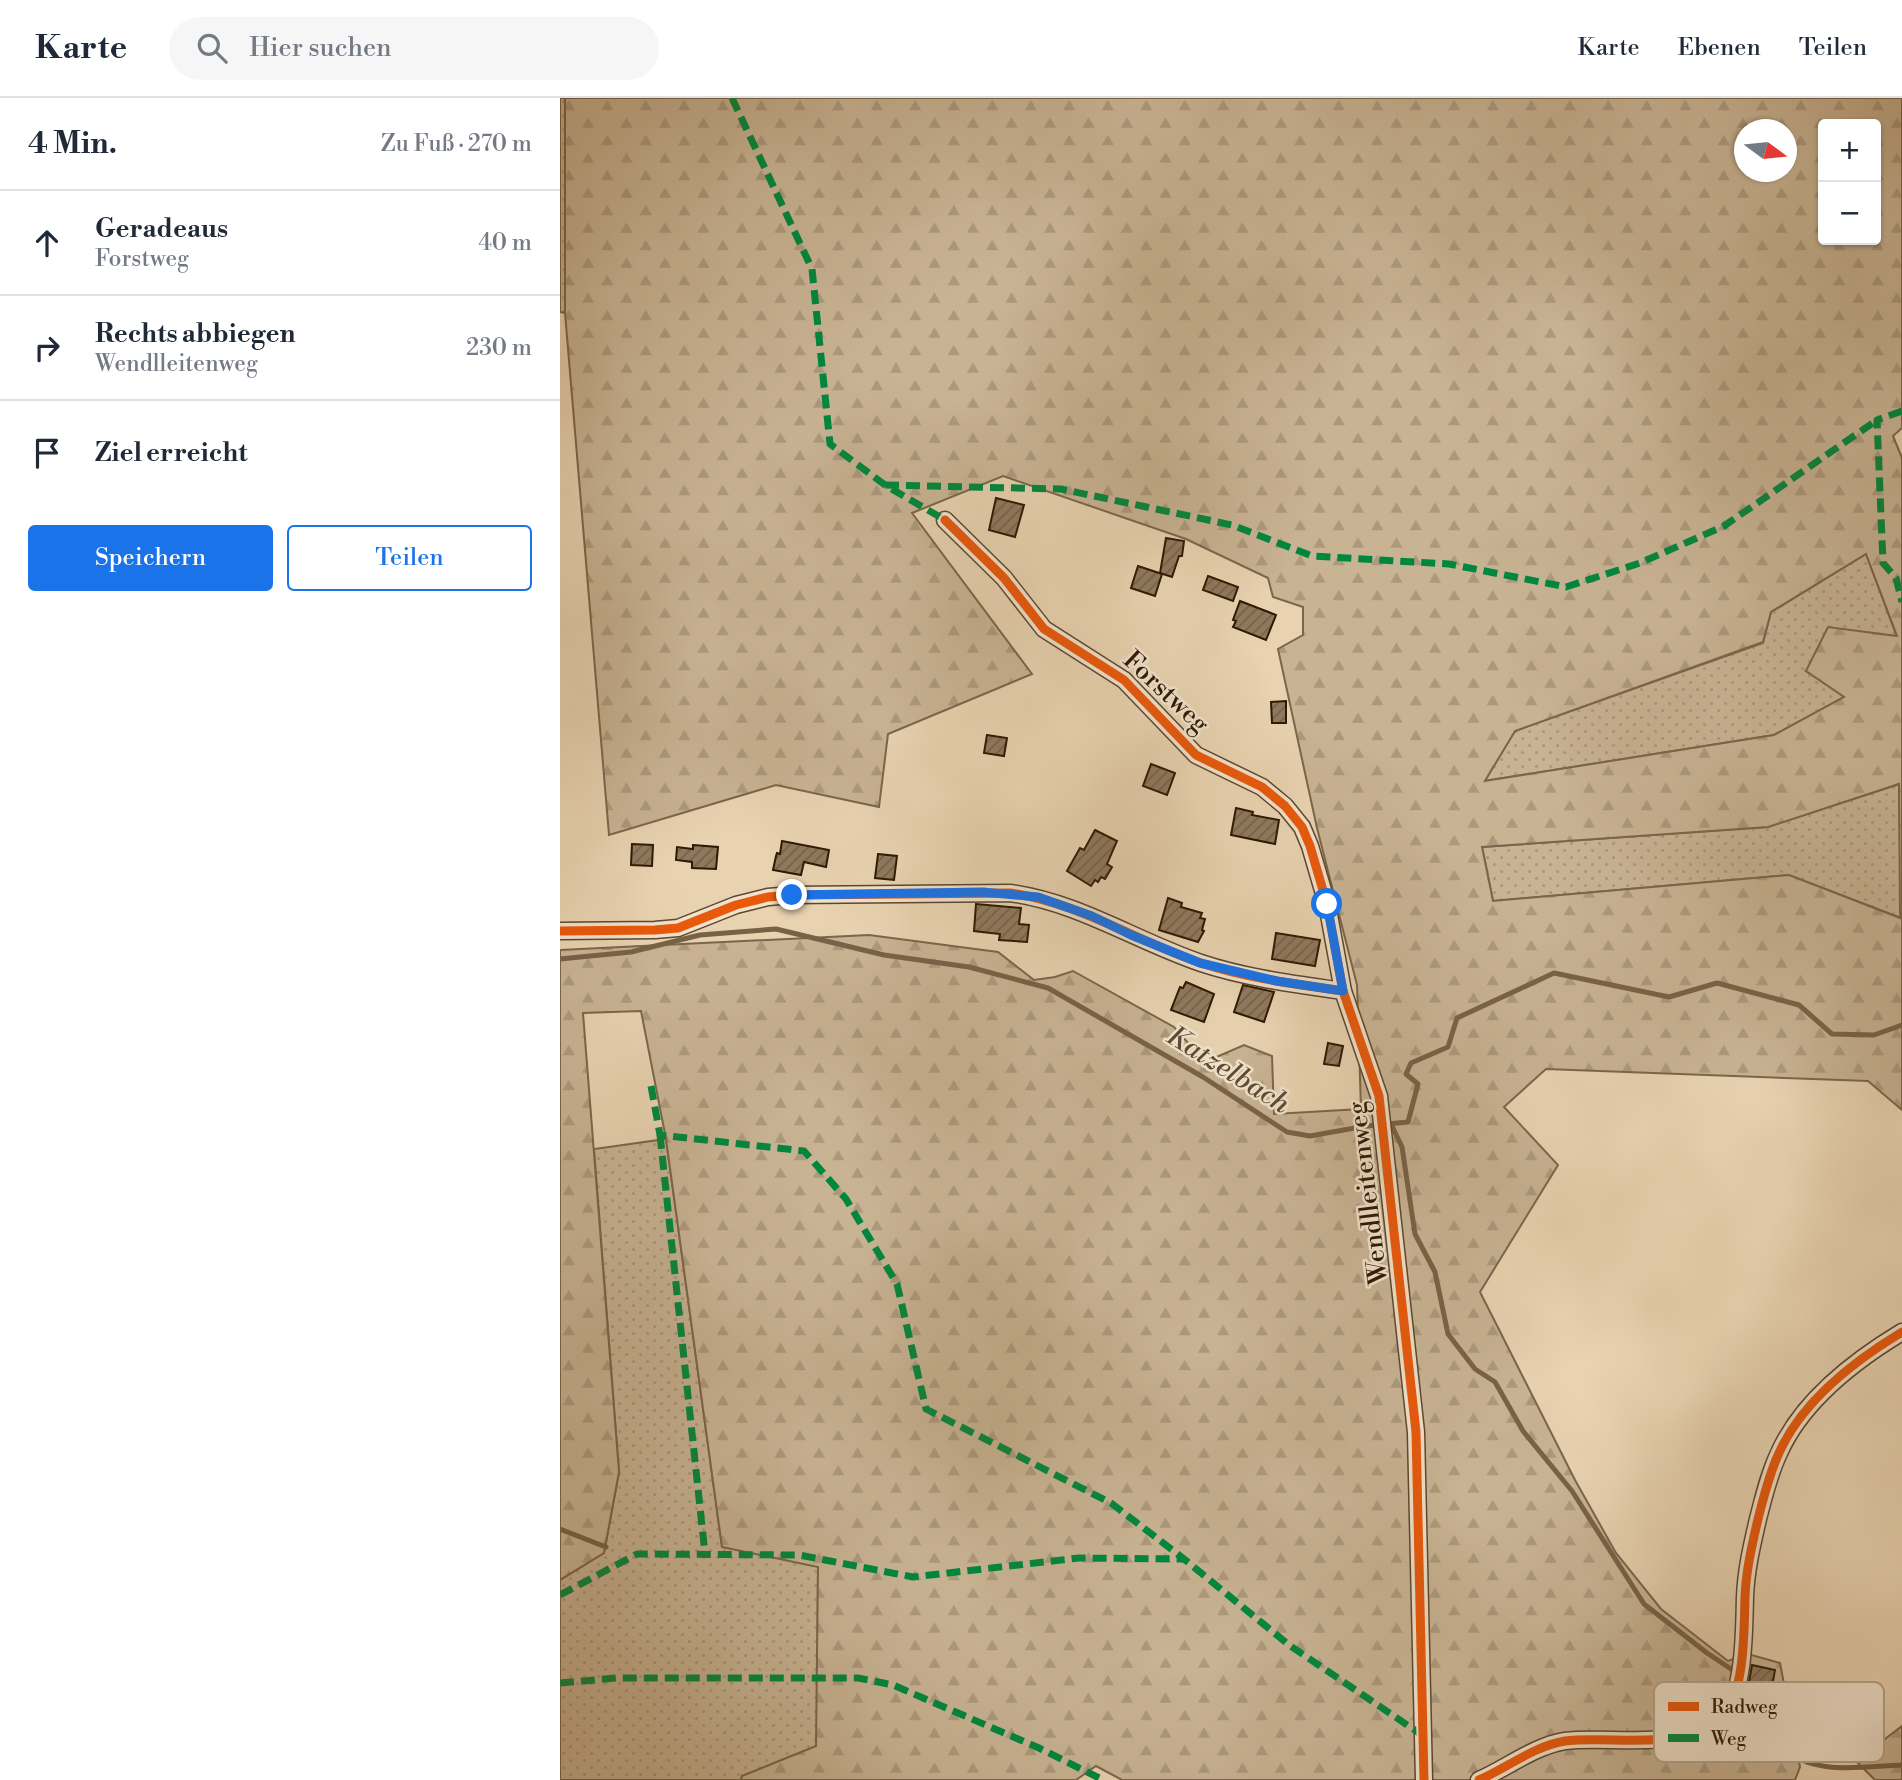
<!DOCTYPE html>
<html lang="de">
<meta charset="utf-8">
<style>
:root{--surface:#fff;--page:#f6f6f7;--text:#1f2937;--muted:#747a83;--line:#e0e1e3;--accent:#1a73e8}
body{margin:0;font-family:"Libre Bodoni",serif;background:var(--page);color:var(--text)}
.controls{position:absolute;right:21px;top:21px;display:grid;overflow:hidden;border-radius:7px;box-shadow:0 2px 5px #0004}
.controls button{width:63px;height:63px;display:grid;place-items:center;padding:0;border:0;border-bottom:2px solid var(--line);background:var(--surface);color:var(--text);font:35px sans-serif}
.compass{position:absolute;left:1174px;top:21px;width:63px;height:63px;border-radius:50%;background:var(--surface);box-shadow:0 2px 5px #0004;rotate:105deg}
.stop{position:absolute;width:21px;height:21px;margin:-16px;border:5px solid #1a73e8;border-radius:50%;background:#fff}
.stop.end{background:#1a73e8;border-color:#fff;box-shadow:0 2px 7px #0008}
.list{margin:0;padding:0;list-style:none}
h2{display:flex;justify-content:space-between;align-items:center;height:91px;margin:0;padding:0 28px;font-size:30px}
h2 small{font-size:23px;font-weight:400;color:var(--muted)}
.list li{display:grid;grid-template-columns:46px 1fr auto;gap:21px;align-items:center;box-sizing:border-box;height:105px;padding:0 28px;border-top:2px solid var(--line)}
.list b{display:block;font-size:26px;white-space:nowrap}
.list p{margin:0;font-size:23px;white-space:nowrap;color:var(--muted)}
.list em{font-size:23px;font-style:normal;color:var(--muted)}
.actions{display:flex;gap:14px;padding:21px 28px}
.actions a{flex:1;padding:16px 0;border:2px solid var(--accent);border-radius:7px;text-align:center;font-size:24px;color:var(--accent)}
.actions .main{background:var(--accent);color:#fff}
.icon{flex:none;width:38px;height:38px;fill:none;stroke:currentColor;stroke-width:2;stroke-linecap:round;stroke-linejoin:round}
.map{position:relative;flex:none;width:1342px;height:1682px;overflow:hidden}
header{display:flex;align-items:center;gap:42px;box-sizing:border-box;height:98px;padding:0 35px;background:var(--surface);border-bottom:2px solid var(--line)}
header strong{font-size:33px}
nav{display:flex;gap:38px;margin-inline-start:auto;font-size:24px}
.search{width:490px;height:63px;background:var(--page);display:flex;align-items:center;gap:18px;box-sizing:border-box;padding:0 24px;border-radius:38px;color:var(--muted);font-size:26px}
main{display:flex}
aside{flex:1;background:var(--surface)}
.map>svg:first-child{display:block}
.grass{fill:url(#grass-dots);stroke:#7b664b;stroke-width:2}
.forest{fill:url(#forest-firs);stroke:#7b664b;stroke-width:2;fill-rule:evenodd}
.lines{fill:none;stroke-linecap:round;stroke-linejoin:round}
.stream{stroke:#786247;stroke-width:5}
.building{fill:url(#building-hatch);stroke:#2e1903;stroke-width:2}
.minor-casing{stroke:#5c472e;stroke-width:19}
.minor{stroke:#f0e2cc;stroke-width:16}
.quiet{stroke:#00873e;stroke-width:7;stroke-dasharray:14 7;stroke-linecap:butt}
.cycleway-casing{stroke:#f0e2cc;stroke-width:13}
.cycleway{stroke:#e8590c;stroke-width:9}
.route{stroke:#1a73e8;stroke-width:9}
.labels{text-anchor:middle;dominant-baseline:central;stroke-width:5;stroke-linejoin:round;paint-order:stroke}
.street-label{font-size:26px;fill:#2e1903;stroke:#f0e2cc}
.water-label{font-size:28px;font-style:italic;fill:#5f4a31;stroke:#f0e2cc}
.key{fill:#f0e2cc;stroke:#b6a690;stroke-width:2}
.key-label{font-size:19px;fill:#2e1903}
</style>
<header>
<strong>Karte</strong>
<div class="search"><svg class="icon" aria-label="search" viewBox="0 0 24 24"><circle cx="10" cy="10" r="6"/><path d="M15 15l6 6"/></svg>Hier suchen</div>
<nav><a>Karte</a><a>Ebenen</a><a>Teilen</a></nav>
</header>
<main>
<aside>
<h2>4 Min.<small>Zu Fuß · 270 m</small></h2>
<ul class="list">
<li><svg class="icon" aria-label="ahead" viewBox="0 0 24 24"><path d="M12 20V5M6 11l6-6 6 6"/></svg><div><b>Geradeaus</b><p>Forstweg</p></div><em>40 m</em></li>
<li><svg class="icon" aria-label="right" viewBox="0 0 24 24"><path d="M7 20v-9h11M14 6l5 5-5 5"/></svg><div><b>Rechts abbiegen</b><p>Wendlleitenweg</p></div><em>230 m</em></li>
<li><svg class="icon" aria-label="arrive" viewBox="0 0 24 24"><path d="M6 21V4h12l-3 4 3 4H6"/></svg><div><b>Ziel erreicht</b></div></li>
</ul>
<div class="actions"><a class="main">Speichern</a><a>Teilen</a></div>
</aside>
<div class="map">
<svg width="1342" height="1682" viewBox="0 0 1342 1682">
<defs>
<pattern id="grass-dots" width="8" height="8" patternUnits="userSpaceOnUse" patternTransform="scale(1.75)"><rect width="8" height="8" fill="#c8b393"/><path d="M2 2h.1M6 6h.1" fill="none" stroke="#ac997d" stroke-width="1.8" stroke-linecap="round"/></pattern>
<pattern id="forest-firs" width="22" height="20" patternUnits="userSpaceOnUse" patternTransform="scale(1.75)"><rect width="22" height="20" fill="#c8b393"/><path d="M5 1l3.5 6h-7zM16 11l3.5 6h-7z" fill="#ac997d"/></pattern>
<pattern id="building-hatch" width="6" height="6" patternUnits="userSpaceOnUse" patternTransform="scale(1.75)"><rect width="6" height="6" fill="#8f795d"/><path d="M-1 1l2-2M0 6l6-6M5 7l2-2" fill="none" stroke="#75624b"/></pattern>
</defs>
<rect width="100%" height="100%" fill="#e8d2b0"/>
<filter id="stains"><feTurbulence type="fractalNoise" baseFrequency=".00286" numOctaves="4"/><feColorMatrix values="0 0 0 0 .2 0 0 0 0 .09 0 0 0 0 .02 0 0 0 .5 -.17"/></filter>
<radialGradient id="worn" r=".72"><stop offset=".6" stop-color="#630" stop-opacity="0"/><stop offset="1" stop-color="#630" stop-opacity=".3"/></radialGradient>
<g class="grass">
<path d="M 0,0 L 5,0 L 5,215 L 0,214 Z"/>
<path d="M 1306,456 L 1337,539 L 1246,573 L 1285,599 L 1214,637 L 924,683 L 955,633 L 1203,545 L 1211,514 Z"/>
<path d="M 1339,686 L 1341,820 L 1229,777 L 933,803 L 922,749 L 1208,729 Z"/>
<path d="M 106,1041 L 162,1449 L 258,1468 L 257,1649 L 182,1678 L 181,1682 L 0,1682 L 0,1482 L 44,1455 L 59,1374 L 34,1051 Z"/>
</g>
<g class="forest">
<path d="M 5,0 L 1342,0 L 1342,330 L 1333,338 L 1342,360 L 1342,1012 L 1308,983 L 986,971 L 944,1009 L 998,1067 L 920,1194 L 1015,1382 L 1056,1455 L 1101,1511 L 1168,1563 L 1188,1556 L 1220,1565 L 1240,1669 L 1235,1682 L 562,1682 L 536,1668 L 516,1682 L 181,1682 L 182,1678 L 256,1648 L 258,1469 L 162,1449 L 106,1041 L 81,913 L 23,915 L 59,1374 L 44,1455 L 0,1482 L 0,852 L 309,837 L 438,854 L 474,882 L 495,879 L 513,873 L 614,929 L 645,964 L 684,947 L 712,958 L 714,1016 L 801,1011 L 797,887 L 757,730 L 718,551 L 743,537 L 743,509 L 713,499 L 708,480 L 626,441 L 443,378 L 352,415 L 472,576 L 328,636 L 319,709 L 216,687 L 49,737 L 5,215 ZM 1263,26 L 1316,26 L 1316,142 L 1263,142 ZM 1184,32 L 1226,32 L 1226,74 L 1184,74 ZM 1306,456 L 1337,538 L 1268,529 L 1246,573 L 1284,599 L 1214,637 L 925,683 L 955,633 L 1203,544 L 1211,514 ZM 1339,686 L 1340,820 L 1229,777 L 933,803 L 922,749 L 1208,729 Z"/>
<path d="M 1342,1628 L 1342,1682 L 1315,1682 L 1296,1663 Z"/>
</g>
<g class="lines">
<g class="stream">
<path d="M 0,861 L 71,854 L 140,837 L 216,831 L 324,857 L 409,869 L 488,890 L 643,979 L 727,1034 L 750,1038 L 806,1028 L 848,1024 L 858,986 L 846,976 L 851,965 L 888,949 L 897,920 L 994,875 L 1109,899 L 1157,885 L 1239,907 L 1272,936 L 1314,937 L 1342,927"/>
<path d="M 831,1026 L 842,1049 L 855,1136 L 875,1174 L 888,1236 L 915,1271 L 935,1284 L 963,1333 L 1012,1393 L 1084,1506 L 1147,1555 L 1174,1573"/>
<path d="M 0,1431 L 46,1449"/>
<path d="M 1185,1583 C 1196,1605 1206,1631 1223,1649 C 1252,1679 1305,1668 1342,1667"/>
</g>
</g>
<g class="building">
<path d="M 436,400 L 464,407 L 455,439 L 429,432 Z"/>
<path d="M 606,440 L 624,443 L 622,458 L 619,458 L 612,479 L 600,475 Z"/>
<path d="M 578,468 L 602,476 L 595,498 L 571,490 Z"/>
<path d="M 648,478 L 678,489 L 673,503 L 643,492 Z"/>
<path d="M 680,503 L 716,517 L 706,542 L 673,529 L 676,523 L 673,522 Z"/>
<path d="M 726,603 L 726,625 L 712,625 L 711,604 Z"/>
<path d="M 427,637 L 447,640 L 444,658 L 424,655 Z"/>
<path d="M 591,666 L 615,675 L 607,697 L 583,688 Z"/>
<path d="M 676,710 L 693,714 L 692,717 L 719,722 L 715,746 L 671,737 Z"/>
<path d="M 535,732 L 557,743 L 547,766 L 552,769 L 545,781 L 541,779 L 538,784 L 535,782 L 531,788 L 507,773 L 520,750 L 524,752 Z"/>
<path d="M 222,743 L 269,752 L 266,769 L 244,764 L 241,777 L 213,772 L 216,758 L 217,755 L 220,756 Z"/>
<path d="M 72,746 L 93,747 L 92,768 L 71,767 Z"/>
<path d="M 133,747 L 158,749 L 156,771 L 132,770 L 132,764 L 116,762 L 117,749 L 133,751 Z"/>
<path d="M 318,756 L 337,758 L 334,782 L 315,780 Z"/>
<path d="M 608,800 L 622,805 L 621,809 L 642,815 L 640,820 L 645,821 L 642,832 L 644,833 L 638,844 L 599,832 Z"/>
<path d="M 416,806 L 461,810 L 459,826 L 469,827 L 467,844 L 439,842 L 440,836 L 414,833 Z"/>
<path d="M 716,835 L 760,842 L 755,868 L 712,861 Z"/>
<path d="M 626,884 L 654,896 L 644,924 L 611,912 L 620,889 L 623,890 Z"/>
<path d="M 683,887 L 714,894 L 704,924 L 674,914 Z"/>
<path d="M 768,945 L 783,948 L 779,968 L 764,966 Z"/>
<path d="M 1192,1567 L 1215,1572 L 1212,1589 L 1189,1584 Z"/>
</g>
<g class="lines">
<defs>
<g id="minor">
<path d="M 385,422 L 444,480 L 484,531 L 564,582 L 636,657 L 702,689 L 725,708 L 742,729 L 750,748 L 767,806 L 783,893 L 819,998 L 856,1334 L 864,1682"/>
<path d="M 0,833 L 95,832 L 118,830 L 176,807 L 208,799 L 232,797 L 450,795 C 518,804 576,843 641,865 C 686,880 735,886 783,893"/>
<path d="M 919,1682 C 947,1670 974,1648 1005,1643 C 1049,1637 1134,1655 1164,1618 C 1185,1591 1184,1532 1185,1499 C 1186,1472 1192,1447 1198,1421 C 1204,1398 1209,1376 1219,1355 C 1242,1303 1294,1263 1342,1234"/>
</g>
</defs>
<use href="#minor" class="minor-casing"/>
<use href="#minor" class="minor"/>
<g class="quiet">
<path d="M 172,0 L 252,171 L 270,346 L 325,387 L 385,422"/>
<path d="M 1342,313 L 1317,322 L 1323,465 L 1336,480 L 1342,504"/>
<path d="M 325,387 L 501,391 L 672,427 L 752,458 L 889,466 L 1006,489 L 1080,465 L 1164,428 L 1317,322"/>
<path d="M 91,988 L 100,1037 L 244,1053 L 286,1101 L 337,1186 L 366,1311 L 551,1405 L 624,1461 L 729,1547 L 862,1637"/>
<path d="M 100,1037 L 145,1456"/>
<path d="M 0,1497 L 77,1456 L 239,1457 L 353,1479 L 519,1460 L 624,1461"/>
<path d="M 0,1585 L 57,1580 L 298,1580 L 333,1587 L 479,1650 L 543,1682"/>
</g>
<defs>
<g id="cycleway">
<path d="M 385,422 L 444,480 L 484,531 L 564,582 L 636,657 L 702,689 L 725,708 L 742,729 L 750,748 L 767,806 L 783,893 L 819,998 L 856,1334 L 864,1682"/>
<path d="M 0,833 L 95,832 L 118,830 L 176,807 L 208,799 L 232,797 L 450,795 C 518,804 576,843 641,865 C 686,880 735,886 783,893"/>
<path d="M 919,1682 C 947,1670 974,1648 1005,1643 C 1049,1637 1134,1655 1164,1618 C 1185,1591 1184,1532 1185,1499 C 1186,1472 1192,1447 1198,1421 C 1204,1398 1209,1376 1219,1355 C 1242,1303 1294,1263 1342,1234"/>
</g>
</defs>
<use href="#cycleway" class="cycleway-casing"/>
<use href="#cycleway" class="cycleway"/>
</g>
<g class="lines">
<path class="route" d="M 232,797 L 423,794 L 478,799 L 532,818 L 571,837 L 640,865 L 717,883 L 783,893 L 767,806"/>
</g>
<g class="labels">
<g class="street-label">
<text transform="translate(606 594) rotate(43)">Forstweg</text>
<text transform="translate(808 1095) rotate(-97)">Wendlleitenweg</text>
</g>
<g class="water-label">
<text transform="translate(668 972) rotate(32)">Katzelbach</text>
</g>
</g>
<rect x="1094" y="1584" width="230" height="80" rx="10" class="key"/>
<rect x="1108" y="1604" width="31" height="9" fill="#e8590c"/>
<rect x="1108" y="1636" width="31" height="8" fill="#00873e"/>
<g class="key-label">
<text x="1151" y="1615">Radweg</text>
<text x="1151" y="1647">Weg</text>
</g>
<rect width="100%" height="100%" filter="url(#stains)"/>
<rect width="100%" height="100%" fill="url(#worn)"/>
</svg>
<div class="controls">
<button>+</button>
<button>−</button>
</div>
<svg class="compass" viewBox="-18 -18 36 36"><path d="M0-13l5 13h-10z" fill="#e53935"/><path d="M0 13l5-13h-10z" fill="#747a83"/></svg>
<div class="stop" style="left:767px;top:806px"></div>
<div class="stop end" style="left:232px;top:797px"></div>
</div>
</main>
